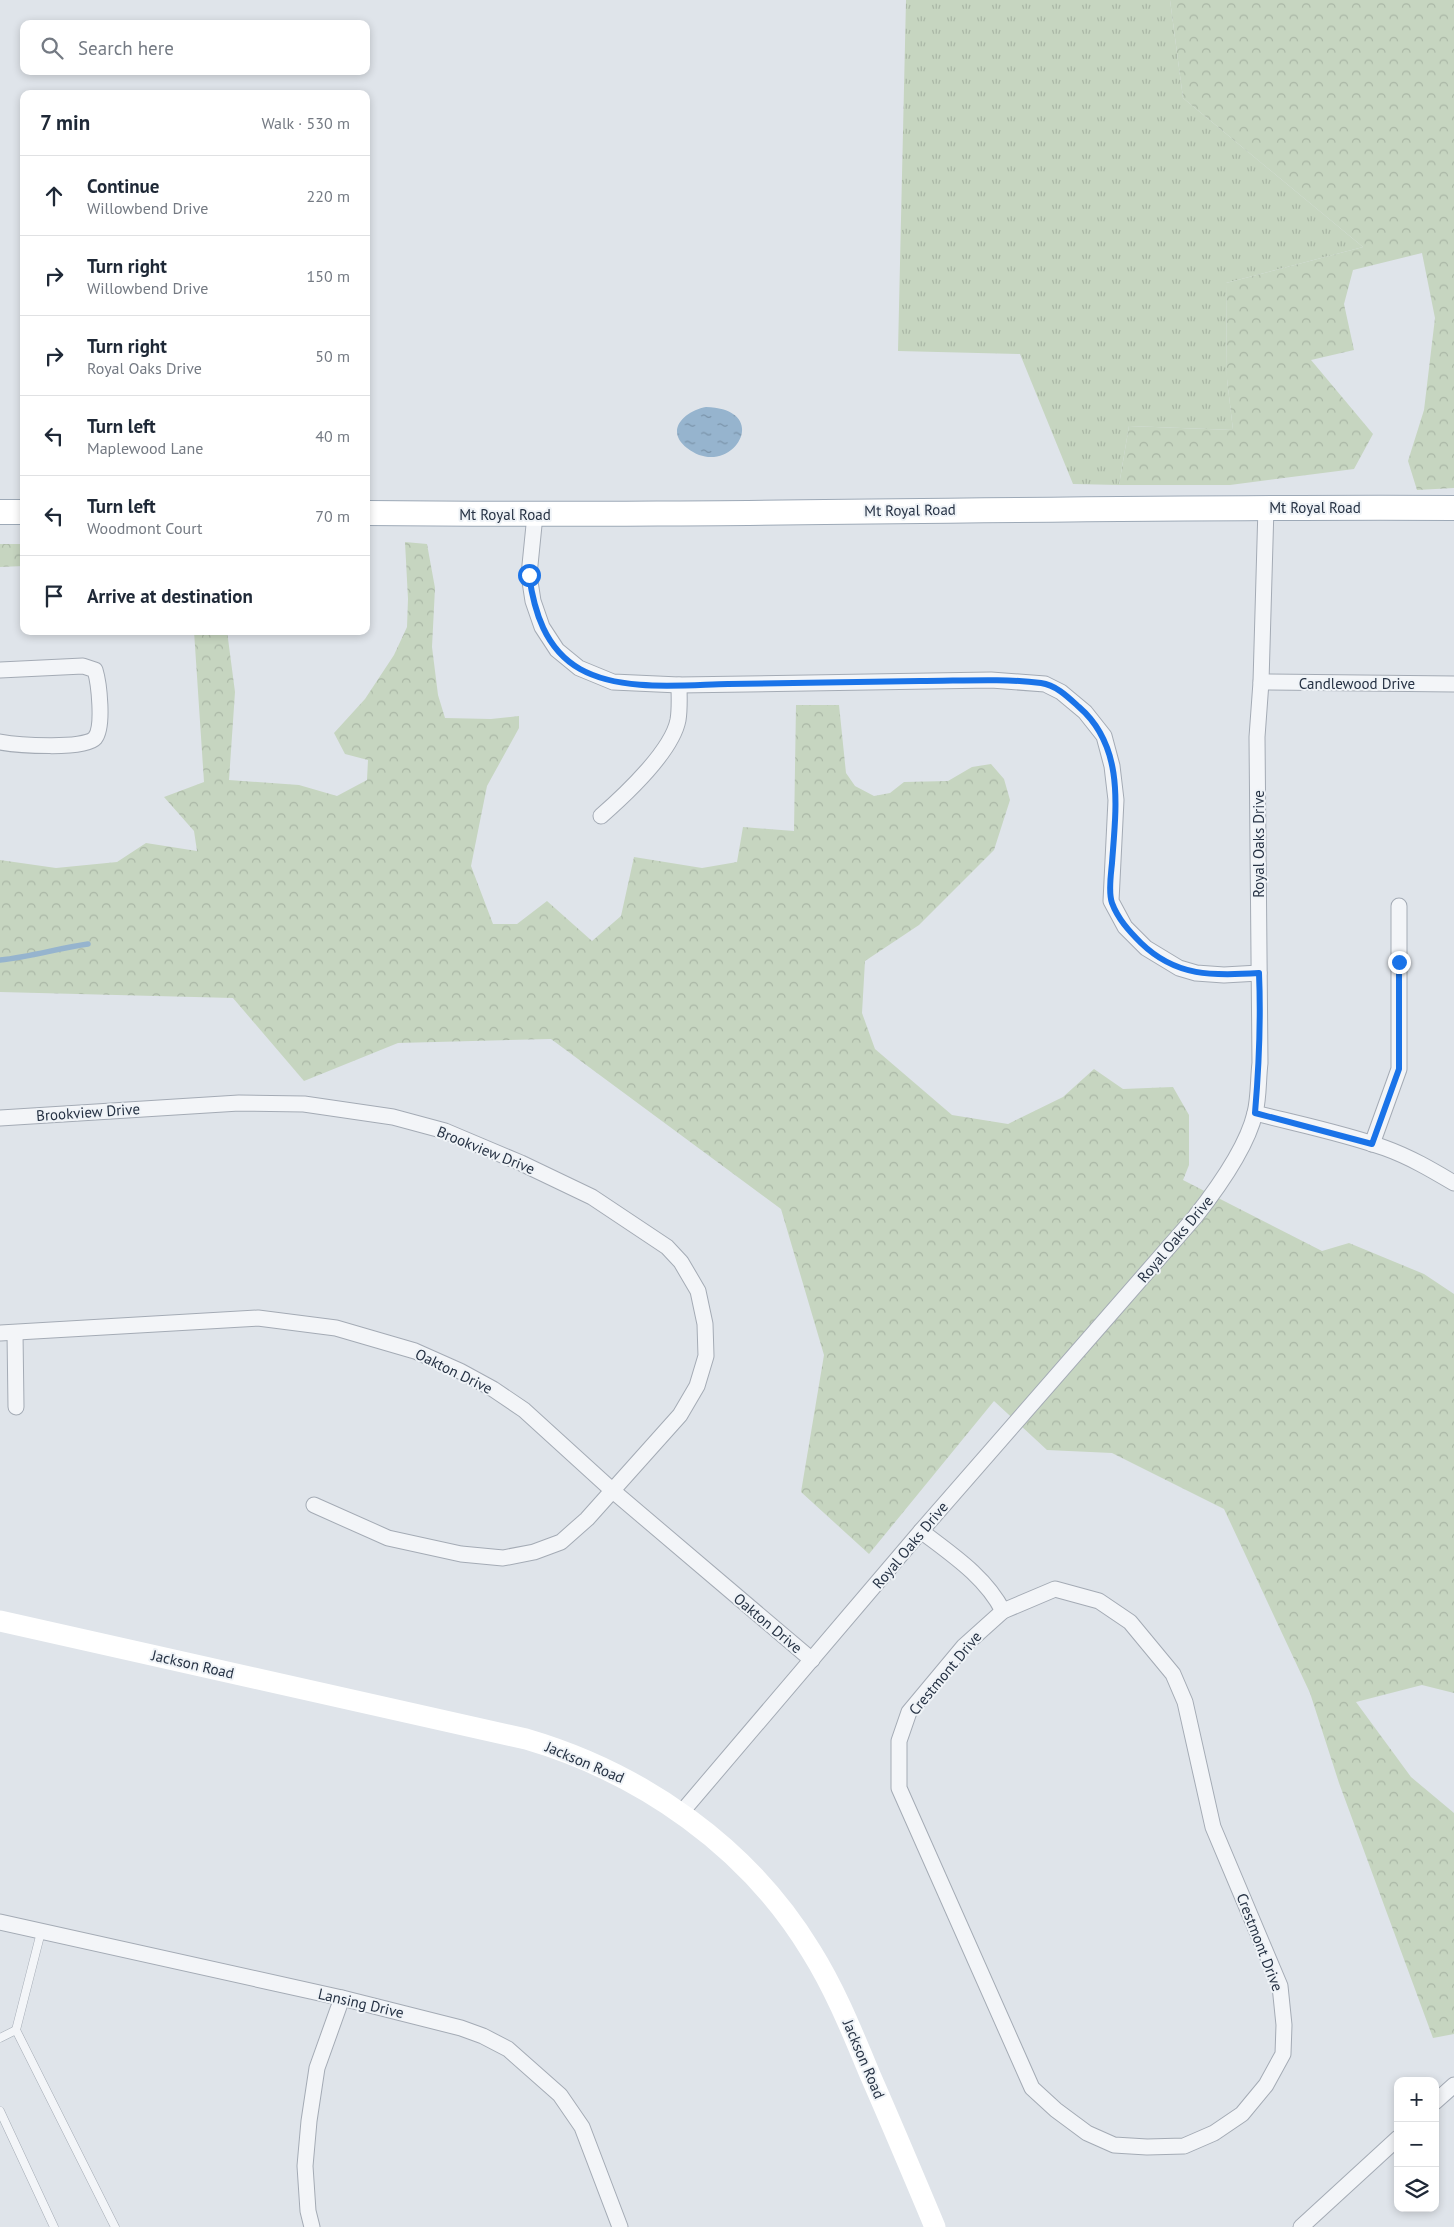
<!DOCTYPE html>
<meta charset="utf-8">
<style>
:root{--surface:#fff;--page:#f2f2f3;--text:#1f2937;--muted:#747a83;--line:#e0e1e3}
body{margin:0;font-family:"PT Sans",sans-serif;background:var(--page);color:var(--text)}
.controls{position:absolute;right:15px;bottom:15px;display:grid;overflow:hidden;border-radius:10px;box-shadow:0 2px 8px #0003}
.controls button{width:45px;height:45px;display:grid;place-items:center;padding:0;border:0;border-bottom:1px solid var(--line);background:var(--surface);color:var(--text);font:25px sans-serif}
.stop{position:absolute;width:15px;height:15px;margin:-11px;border:4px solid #1a73e8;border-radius:50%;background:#fff}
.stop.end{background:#1a73e8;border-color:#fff;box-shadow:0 1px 5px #0008}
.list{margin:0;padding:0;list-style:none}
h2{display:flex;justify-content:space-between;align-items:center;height:65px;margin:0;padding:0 20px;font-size:21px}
h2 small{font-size:16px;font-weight:400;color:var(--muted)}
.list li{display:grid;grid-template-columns:32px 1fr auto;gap:15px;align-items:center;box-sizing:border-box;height:80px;padding:0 20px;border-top:1px solid var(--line)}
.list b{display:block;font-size:19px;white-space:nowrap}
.list p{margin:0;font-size:16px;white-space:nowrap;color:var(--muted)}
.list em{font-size:16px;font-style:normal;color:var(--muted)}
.icon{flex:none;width:28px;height:28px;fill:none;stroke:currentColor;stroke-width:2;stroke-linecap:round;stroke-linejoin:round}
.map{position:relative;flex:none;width:1454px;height:2227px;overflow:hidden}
.search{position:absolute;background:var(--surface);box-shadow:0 2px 8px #0003;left:20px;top:20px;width:350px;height:55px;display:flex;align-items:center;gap:12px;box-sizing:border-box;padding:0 18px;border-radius:10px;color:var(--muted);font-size:19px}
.panel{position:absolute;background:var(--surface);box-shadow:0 2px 8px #0003;left:20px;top:90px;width:350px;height:545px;border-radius:10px}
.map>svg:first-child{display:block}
.grass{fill:url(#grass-tufts)}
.forest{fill:url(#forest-crowns)}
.water{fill:url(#water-ripples)}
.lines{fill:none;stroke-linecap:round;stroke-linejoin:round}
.stream{stroke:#96b4ce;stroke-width:5.5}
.lane-casing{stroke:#a4abb5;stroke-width:9}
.street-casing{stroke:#a4abb5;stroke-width:17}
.primary-casing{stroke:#9da9b7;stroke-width:26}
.lane{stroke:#f3f5f8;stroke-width:8}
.street{stroke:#f3f5f8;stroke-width:15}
.secondary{stroke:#fff;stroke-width:21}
.primary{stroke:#fff;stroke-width:24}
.route{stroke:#1a73e8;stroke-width:6}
.labels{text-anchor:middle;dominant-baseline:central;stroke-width:4;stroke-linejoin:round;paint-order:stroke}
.street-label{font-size:15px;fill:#263244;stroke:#eff3f7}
</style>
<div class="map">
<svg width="1454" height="2227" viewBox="0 0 1454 2227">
<defs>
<pattern id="grass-tufts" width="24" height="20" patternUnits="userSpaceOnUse" patternTransform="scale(1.25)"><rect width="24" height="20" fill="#c6d5c0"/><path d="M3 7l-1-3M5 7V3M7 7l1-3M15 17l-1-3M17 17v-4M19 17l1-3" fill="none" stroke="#aab7a6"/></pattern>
<pattern id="forest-crowns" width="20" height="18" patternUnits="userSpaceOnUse" patternTransform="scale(1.25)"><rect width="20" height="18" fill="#c6d5c0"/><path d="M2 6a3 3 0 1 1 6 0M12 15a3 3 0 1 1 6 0" fill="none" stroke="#aab7a6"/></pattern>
<pattern id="water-ripples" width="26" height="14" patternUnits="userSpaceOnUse" patternTransform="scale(1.25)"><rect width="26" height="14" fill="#96b4ce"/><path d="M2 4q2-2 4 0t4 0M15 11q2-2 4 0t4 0" fill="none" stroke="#7a93a9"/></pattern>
</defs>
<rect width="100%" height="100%" fill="#dfe4ea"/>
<path class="grass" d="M 906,0 L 1170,0 L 1183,98 L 1363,247 L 1226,283 L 1227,379 L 1233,430 L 1129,426 L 1119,485 L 1073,484 L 1020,354 L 898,351 Z"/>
<g class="forest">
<path d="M 1170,0 L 1454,0 L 1454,488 L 1417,490 L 1408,461 L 1424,410 L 1435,318 L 1422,253 L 1353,270 L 1344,304 L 1354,350 L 1311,360 L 1373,434 L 1354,469 L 1230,485 L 1119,485 L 1129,426 L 1233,430 L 1227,379 L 1226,283 L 1363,247 L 1183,98 Z"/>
<path d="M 405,542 L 427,544 L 435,588 L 432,647 L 438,695 L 445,718 L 491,719 L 519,716 L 519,728 L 487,786 L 471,866 L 493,924 L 517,924 L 547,901 L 592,941 L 621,916 L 634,857 L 702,868 L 737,862 L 743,827 L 794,831 L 796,705 L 839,705 L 846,773 L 855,786 L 874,796 L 890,793 L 904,782 L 948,781 L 972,767 L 991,764 L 1004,779 L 1010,800 L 994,850 L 919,925 L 865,961 L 862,1013 L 875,1049 L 952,1115 L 1008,1124 L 1063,1097 L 1094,1069 L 1123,1089 L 1173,1087 L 1189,1115 L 1189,1165 L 1183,1180 L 1322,1251 L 1349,1243 L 1424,1274 L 1454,1294 L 1454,1693 L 1422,1685 L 1356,1702 L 1411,1777 L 1454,1813 L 1454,2034 L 1433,2038 L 1339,1783 L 1310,1693 L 1224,1509 L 1112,1453 L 1047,1450 L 994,1401 L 869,1554 L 801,1492 L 824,1355 L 781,1209 L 551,1039 L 398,1043 L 304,1081 L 233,998 L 0,992 L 0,860 L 56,868 L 117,862 L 146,843 L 197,851 L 194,831 L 164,797 L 204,782 L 194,631 L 227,631 L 235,692 L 229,780 L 299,785 L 337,796 L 367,780 L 368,760 L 345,754 L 334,733 L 365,699 L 394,655 L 407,627 L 408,599 Z"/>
<path d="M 0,544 L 24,544 L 24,566 L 0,567 Z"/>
</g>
<path class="water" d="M 706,407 C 776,409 730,482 687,448 C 664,430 685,411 706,407 Z"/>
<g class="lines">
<path class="stream" d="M 0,960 C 30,957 59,948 88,944"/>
<defs>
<g id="lane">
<path d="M 41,1932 L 16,2030 L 115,2227"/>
<path d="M 0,2038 L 16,2030"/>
<path d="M 0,2111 L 54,2227"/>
</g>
<g id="street">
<path d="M 535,515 L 529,575 L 533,601 L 542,627 L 557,650 L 579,668 L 613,682 L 679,685 L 991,680 L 1045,684 L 1061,692 L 1085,712 L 1104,736 L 1112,766 L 1116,800 L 1111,901 L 1125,927 L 1146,948 L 1179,968 L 1196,973 L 1224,975 L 1259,973"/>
<path d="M 0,670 L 83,666 L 95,670 C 99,683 104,727 95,738 C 85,750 16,745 0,742"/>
<path d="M 1261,682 L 1454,684"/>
<path d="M 601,816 C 625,795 672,751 678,720 C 680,708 679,696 679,685"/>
<path d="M 1255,1113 C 1298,1124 1343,1133 1385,1148 C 1410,1157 1432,1170 1454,1183"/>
<path d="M 0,1118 L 239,1103 L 304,1104 L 393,1117 L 445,1131 L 521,1163 L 592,1197 L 667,1247 L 681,1262 L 698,1291 L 705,1324 L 706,1356 L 697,1386 L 680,1415 L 587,1519 L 561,1542 L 534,1552 L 503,1558 L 461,1554 L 388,1538 L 314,1505"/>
<path d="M 1372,1144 L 1399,1069 L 1399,906"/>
<path d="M 0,1333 L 258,1318 L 336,1328 L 415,1351 L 460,1371 L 493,1389 L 524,1410 L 613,1491 L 812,1660"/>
<path d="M 15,1333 L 16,1407"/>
<path d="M 921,1531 C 951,1554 985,1576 1003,1611"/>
<path d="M 1055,1589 L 1099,1601 L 1130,1622 L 1173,1674 L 1185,1702 L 1213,1827 L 1280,1986 L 1284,2025 L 1283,2054 L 1266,2085 L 1242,2114 L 1214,2133 L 1184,2146 L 1147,2147 L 1114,2145 L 1087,2133 L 1056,2110 L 1032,2088 L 899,1788 L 899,1741 L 909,1712 L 964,1646 L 1003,1611 Z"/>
<path d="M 681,1813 L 921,1531 L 1195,1217 C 1217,1189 1247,1147 1255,1113 C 1259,1097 1258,1079 1260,1063 L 1257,737 L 1261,682 L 1266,507"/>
<path d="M 0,1922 L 342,1998 L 461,2028 L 483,2036 L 508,2049 L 560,2095 L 582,2127 L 620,2227"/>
<path d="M 1435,2102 L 1454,2085"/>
<path d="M 312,2227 L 308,2211 L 305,2166 L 309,2121 L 317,2068 L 342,1998"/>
<path d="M 1301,2227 L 1398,2138"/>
</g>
<g id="primary">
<path d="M 0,512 L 24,512"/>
<path d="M 366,513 C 729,517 1091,506 1454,508"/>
</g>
</defs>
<use href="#lane" class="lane-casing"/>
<use href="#street" class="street-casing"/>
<use href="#primary" class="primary-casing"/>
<use href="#lane" class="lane"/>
<use href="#street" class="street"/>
<path class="secondary" d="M 0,1621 L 526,1739 C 642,1773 748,1847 811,1951 C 836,1991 853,2034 871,2077 C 893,2127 914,2177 935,2227"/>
<use href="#primary" class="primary"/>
</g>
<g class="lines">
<path class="route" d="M 529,575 C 534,611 545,649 580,669 C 621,692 682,685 728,684 C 792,683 856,682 920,681 C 960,681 1001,678 1041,683 C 1056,685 1068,697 1079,707 C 1125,747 1116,808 1112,863 C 1111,874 1108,892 1112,903 C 1118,919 1129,931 1141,943 C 1176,977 1213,976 1259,973 C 1261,1020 1259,1066 1255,1113 L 1372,1144 L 1399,1069 L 1399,962"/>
</g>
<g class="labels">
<g class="street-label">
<text x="1315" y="507">Mt Royal Road</text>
<text transform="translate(910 510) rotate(-1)">Mt Royal Road</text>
<text x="505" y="514">Mt Royal Road</text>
<text x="1357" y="683">Candlewood Drive</text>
<text transform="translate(1258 844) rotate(-90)">Royal Oaks Drive</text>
<text transform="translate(88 1112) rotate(-4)">Brookview Drive</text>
<text transform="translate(486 1150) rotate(22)">Brookview Drive</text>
<text transform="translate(1175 1239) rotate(-50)">Royal Oaks Drive</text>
<text transform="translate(454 1371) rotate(26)">Oakton Drive</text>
<text transform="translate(910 1545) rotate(-50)">Royal Oaks Drive</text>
<text transform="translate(768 1623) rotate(40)">Oakton Drive</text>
<text transform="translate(193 1664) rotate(13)">Jackson Road</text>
<text transform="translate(945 1673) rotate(-50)">Crestmont Drive</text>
<text transform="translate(585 1762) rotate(23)">Jackson Road</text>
<text transform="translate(1260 1942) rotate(69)">Crestmont Drive</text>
<text transform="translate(361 2003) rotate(13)">Lansing Drive</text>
<text transform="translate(864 2059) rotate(67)">Jackson Road</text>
</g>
</g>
</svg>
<div class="controls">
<button>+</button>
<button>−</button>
<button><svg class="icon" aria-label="layers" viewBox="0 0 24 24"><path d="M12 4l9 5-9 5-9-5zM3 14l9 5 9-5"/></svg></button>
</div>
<div class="stop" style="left:529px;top:575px"></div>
<div class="stop end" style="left:1399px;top:962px"></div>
<div class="search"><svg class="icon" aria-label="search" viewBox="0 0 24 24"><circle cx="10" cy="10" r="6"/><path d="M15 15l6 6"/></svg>Search here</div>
<section class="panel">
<h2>7 min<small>Walk · 530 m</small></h2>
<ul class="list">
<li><svg class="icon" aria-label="ahead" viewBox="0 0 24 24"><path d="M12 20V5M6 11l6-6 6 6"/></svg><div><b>Continue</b><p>Willowbend Drive</p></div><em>220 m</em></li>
<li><svg class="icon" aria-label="right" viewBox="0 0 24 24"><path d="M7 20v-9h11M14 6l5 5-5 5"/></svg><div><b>Turn right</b><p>Willowbend Drive</p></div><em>150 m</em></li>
<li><svg class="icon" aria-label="right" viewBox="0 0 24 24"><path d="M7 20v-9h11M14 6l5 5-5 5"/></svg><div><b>Turn right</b><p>Royal Oaks Drive</p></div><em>50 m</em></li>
<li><svg class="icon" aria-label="left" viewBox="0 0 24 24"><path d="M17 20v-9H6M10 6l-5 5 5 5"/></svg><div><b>Turn left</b><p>Maplewood Lane</p></div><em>40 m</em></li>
<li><svg class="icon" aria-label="left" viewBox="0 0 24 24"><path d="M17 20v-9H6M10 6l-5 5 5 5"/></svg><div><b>Turn left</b><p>Woodmont Court</p></div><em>70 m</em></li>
<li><svg class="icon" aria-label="arrive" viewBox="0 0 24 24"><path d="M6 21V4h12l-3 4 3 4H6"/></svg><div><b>Arrive at destination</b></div></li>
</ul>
</section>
</div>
